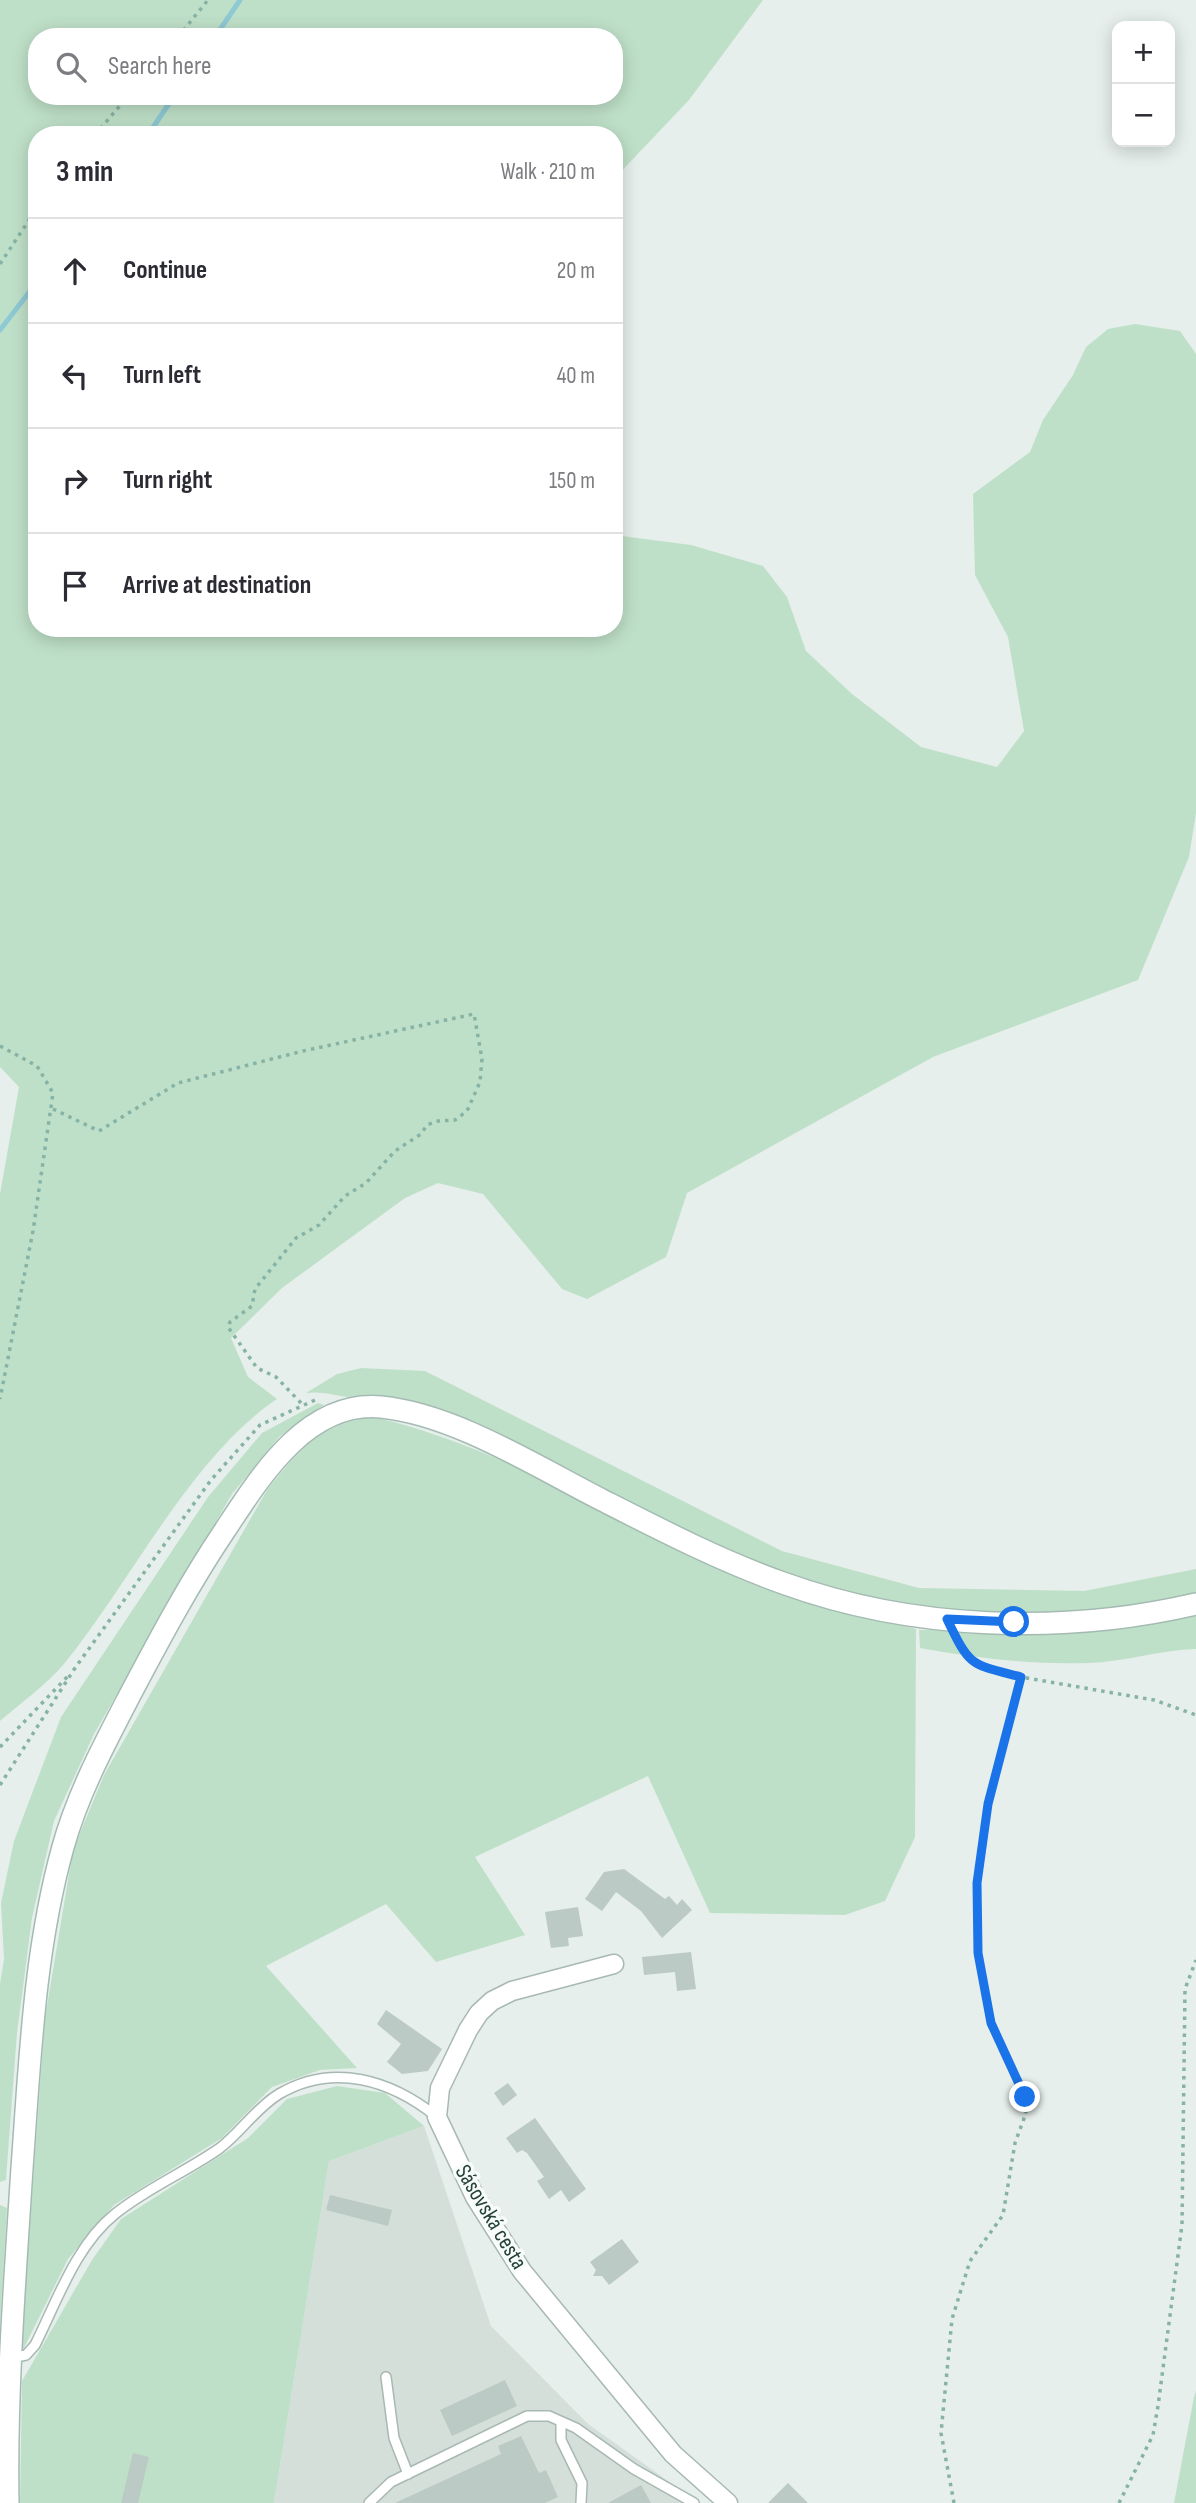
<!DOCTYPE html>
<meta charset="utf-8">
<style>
:root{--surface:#fff;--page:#f7f7f7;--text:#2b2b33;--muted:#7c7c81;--line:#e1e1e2}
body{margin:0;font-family:"Sofia Sans Condensed",sans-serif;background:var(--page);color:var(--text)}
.controls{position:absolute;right:21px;top:21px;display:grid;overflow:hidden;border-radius:14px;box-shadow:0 4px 18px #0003}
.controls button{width:63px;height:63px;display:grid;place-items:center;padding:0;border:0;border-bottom:2px solid var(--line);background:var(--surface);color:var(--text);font:35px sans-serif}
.stop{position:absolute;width:21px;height:21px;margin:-16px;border:5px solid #1a73e8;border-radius:50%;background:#fff}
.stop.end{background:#1a73e8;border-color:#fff;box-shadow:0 2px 7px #0008}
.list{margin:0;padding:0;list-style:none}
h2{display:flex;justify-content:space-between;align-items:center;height:91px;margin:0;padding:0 28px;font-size:30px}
h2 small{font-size:23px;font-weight:400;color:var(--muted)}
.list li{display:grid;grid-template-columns:46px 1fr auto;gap:21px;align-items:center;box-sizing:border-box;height:105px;padding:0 28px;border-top:2px solid var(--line)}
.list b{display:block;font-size:26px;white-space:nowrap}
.list em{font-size:23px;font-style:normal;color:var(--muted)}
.icon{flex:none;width:38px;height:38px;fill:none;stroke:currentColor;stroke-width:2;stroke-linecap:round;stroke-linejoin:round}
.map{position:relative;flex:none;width:1196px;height:2503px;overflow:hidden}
.search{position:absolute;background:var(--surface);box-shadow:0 4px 18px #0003;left:28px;top:28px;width:595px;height:77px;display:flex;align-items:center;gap:18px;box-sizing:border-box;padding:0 24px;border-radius:28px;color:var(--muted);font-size:26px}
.panel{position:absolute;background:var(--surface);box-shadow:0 4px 18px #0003;left:28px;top:126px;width:595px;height:511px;border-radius:28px}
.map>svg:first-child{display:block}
.built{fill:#d4dfda}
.green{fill:#bfe0c8;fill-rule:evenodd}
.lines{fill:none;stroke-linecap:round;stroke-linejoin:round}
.stream{stroke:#8ec9d4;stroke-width:5}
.building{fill:#bbcac4}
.lane-casing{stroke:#a8b8b2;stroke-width:12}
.street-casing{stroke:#a8b8b2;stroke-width:21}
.secondary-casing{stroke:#a4bbb3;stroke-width:24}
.path{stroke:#86b3a5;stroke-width:3.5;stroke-dasharray:3.5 5;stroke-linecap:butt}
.lane{stroke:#fff;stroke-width:9}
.street{stroke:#fff;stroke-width:18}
.secondary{stroke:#fff;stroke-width:21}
.route{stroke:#1a73e8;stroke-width:9}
.labels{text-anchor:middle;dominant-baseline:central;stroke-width:7;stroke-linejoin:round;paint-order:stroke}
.street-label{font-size:23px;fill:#24423a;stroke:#f7fbf9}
</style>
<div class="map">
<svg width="1196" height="2503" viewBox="0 0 1196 2503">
<rect width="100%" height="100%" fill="#e6efeb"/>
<path class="built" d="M 424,2126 L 491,2326 L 588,2424 L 699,2503 L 274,2503 L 329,2161 Z"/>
<g class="green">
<path d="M 0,0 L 763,0 L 689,100 L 614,179 L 614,135 L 37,135 L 37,628 L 614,628 L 614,535 L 691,545 L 763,566 L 787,597 L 806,651 L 852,694 L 921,747 L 997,767 L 1024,731 L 1008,637 L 975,575 L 973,494 L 1030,452 L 1043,420 L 1073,375 L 1086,347 L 1108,329 L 1135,324 L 1180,331 L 1196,354 L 1196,813 L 1189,857 L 1138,980 L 933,1057 L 687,1193 L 666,1257 L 587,1299 L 562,1289 L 483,1194 L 438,1183 L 405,1198 L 282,1288 L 231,1338 L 248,1377 L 277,1399 C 191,1457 130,1583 64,1664 C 46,1685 21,1703 0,1721 L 0,1194 L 19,1087 L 0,1067 ZM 37,37 L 614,37 L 614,96 L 37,96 Z"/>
<path d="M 361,1368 L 425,1371 L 782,1551 L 919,1588 L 1084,1591 L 1196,1569 L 1196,1593 C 1052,1634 889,1616 750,1561 C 690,1537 633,1503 575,1475 C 514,1445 441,1402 374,1395 C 365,1394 356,1397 348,1397 C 333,1395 322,1391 306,1393 L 337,1374 Z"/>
<path d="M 318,1403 L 324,1405 L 279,1437 L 232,1494 L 94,1734 L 54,1821 L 32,1918 L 17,2033 L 6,2180 L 0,2182 L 0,1984 L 4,1959 L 1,1903 L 14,1841 L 61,1717 L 208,1497 L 262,1433 Z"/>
<path d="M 373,1417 C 503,1446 618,1523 738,1578 C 794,1603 857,1615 916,1629 L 915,1837 L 885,1901 L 845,1915 L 710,1913 L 648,1776 L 475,1857 L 525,1935 L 436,1962 L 386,1904 L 266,1966 L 357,2068 L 320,2070 L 272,2087 L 222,2138 L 114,2205 L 68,2259 L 20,2356 L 45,2018 L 73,1850 L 104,1775 L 267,1490 C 300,1449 319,1424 373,1417 Z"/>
<path d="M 1196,1614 L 1196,1649 C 1160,1650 1124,1662 1088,1663 C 1032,1665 975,1658 920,1648 L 919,1630 C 1012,1631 1105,1637 1196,1614 Z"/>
<path d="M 337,2086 L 385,2093 L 424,2126 L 329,2161 L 274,2503 L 20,2503 L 22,2381 L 92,2260 L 121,2219 L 248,2138 L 287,2099 Z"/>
<path d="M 0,2205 L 7,2208 L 0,2326 Z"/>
<path d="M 1196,2391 L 1196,2503 L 1174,2503 L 1194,2397 Z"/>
</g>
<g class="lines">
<g class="stream">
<path d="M 215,37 L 240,0"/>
<path d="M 148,135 L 174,96"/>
<path d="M 0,330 L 37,282"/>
</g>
</g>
<g class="building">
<path d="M 624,1869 L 665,1899 L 669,1896 L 677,1905 L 682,1899 L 692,1910 L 662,1938 L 641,1911 L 616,1892 L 602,1911 L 585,1899 L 604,1872 Z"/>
<path d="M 578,1907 L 583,1936 L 568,1938 L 569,1946 L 551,1948 L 545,1912 Z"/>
<path d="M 691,1952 L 696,1989 L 677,1991 L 675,1972 L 644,1975 L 642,1957 Z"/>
<path d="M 386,2010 L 442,2049 L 428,2071 L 402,2074 L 387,2062 L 401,2044 L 377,2024 Z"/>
<path d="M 508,2083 L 517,2095 L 503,2106 L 494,2093 Z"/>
<path d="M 535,2118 L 586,2189 L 569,2202 L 561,2190 L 549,2199 L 537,2181 L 544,2177 L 527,2153 L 522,2150 L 517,2153 L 506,2138 Z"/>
<path d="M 330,2195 L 392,2210 L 388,2226 L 326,2210 Z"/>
<path d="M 622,2239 L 639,2262 L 609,2285 L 602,2276 L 593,2276 L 596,2270 L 590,2262 Z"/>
<path d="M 505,2380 L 517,2406 L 452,2436 L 440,2410 Z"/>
<path d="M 521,2436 L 539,2473 L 546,2470 L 558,2497 L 545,2503 L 395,2503 L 501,2454 L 498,2446 Z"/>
<path d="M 133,2453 L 149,2457 L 138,2503 L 121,2503 Z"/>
<path d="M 788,2483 L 808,2503 L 768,2503 Z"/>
<path d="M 641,2485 L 651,2503 L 608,2503 Z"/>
</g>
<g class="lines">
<defs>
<g id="lane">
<path d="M 11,2358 L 26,2355 L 35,2345 C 57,2301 76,2245 115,2214 C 147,2188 186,2172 220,2148 C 241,2132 256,2108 279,2094 C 333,2062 391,2080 437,2117"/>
<path d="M 386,2377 L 394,2438 L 408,2474"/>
<path d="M 561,2422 L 561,2440 L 582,2483 L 581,2503"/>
<path d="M 369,2503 L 391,2482 L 527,2416 L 549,2416 L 576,2428 L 634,2469 L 694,2503"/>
</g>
<path id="street" d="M 614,1964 L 512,1991 L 492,2001 L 479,2013 L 468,2030 L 440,2088 L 437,2117 L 475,2197 L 522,2271 L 673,2454 L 728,2503"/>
<path id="secondary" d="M 8,2503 C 6,2391 15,2279 22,2168 C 30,2060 34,1951 63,1847 C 78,1793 105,1743 131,1693 C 160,1638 190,1582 225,1530 C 260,1477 307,1400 381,1407 C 454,1414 537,1467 602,1500 C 661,1530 721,1561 783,1583 C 912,1630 1063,1635 1196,1604"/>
</defs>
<use href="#lane" class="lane-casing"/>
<use href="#street" class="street-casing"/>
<use href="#secondary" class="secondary-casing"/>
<g class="path">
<path d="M 178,37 L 208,0"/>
<path d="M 95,135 L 128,96"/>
<path d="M 0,264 L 37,208"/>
<path d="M 0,1046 L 37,1066 L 53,1093 L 33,1231 L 0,1399"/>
<path d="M 53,1109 L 99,1131 L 178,1083 L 303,1051 L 474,1014 L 482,1059 L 480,1082 L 467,1111 L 455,1120 L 438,1121 L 427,1125 L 421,1134 L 395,1151 L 366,1183 L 345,1196 L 319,1225 L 296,1238 L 255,1289 L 252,1306 L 230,1322 L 228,1327 L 257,1368 L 276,1377 L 302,1404"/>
<path d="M 956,1639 L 966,1657 L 975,1665 L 1021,1677 L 1154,1700 L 1196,1715"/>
<path d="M 0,1747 L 69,1675"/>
<path d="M 0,1785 L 75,1668 L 211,1480 L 260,1425 L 315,1400"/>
<path d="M 954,2503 L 941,2433 L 952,2319 L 970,2261 L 1003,2215 L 1015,2143 L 1026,2113 L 1022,2086 L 991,2023 L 978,1953 L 977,1883 L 988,1804 L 1021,1677"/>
<path d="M 1119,2503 L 1153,2435 L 1158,2406 L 1182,2225 L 1185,1989 L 1196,1960"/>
</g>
<use href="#lane" class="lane"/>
<use href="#street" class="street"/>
<use href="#secondary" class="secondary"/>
</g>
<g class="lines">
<path class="route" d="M 1014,1622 L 947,1619 C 970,1667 970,1664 1021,1677 L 988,1804 L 977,1883 L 978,1953 L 991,2023 L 1025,2097"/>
</g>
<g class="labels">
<g class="street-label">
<text transform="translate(491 2217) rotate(59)">Sásovská cesta</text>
</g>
</g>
</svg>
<div class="controls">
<button>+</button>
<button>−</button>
</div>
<div class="stop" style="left:1014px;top:1622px"></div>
<div class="stop end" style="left:1025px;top:2097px"></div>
<div class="search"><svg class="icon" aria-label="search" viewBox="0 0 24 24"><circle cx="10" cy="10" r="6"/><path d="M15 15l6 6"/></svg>Search here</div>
<section class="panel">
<h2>3 min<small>Walk · 210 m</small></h2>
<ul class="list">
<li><svg class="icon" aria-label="ahead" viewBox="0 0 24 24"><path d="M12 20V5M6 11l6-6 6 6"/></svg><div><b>Continue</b></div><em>20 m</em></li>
<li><svg class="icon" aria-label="left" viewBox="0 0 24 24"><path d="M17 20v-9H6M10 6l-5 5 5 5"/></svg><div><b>Turn left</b></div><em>40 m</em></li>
<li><svg class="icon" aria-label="right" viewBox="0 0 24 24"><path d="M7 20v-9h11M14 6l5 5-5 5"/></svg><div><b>Turn right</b></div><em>150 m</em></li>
<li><svg class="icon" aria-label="arrive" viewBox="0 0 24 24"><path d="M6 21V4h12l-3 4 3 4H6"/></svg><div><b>Arrive at destination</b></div></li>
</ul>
</section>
</div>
